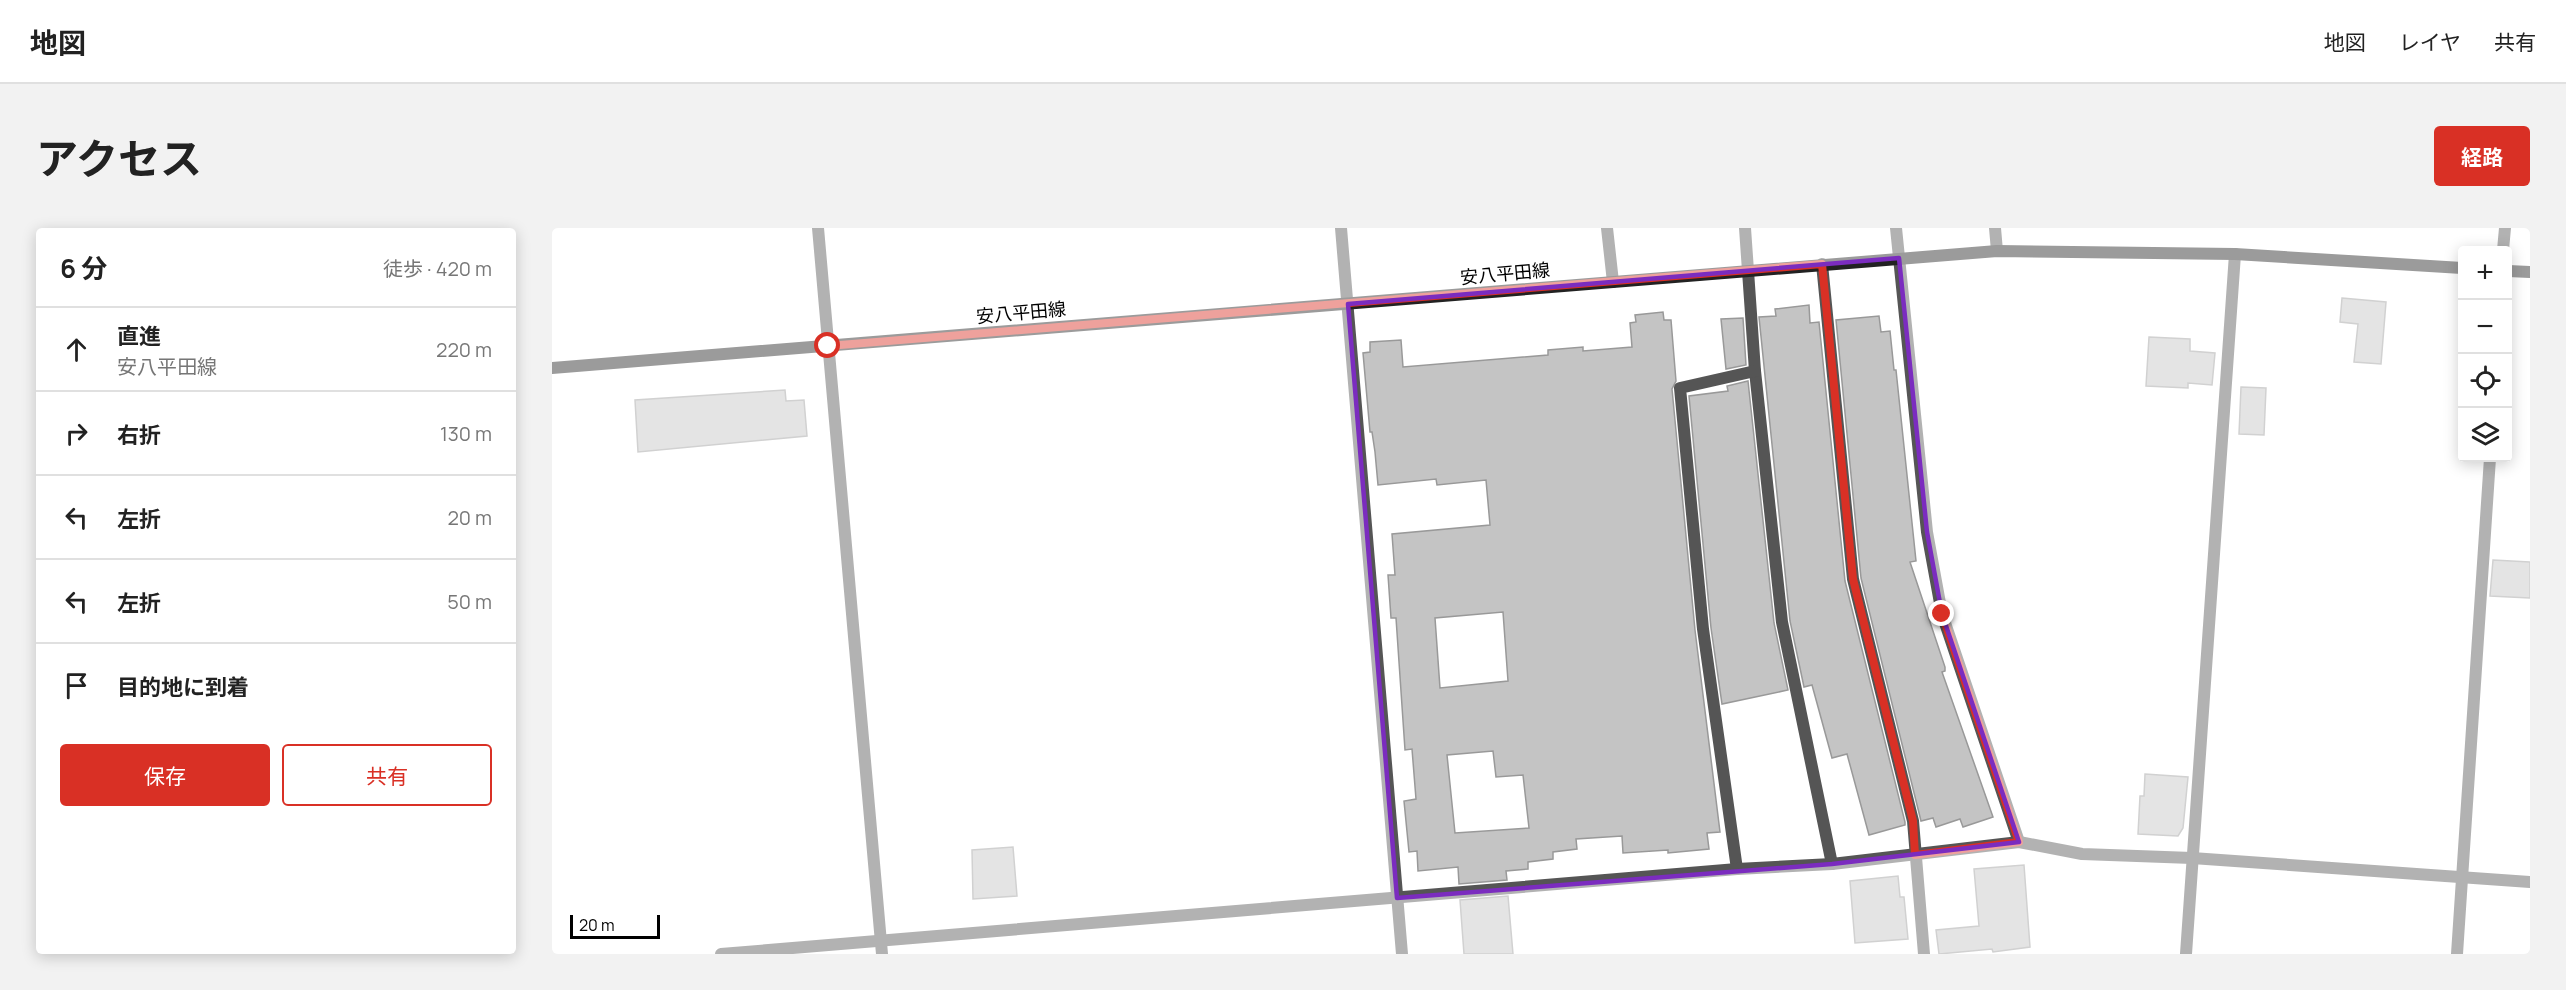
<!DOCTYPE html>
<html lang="ja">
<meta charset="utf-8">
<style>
:root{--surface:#fff;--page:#f2f2f2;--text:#222;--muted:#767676;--line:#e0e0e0;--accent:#d93025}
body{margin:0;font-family:Manrope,"Noto Sans JP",sans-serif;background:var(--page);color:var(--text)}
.controls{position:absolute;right:18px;top:18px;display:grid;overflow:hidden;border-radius:6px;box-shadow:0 3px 15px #0003}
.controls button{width:54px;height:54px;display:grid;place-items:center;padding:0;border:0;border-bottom:2px solid var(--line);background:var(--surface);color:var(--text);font:30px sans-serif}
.scale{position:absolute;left:18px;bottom:15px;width:90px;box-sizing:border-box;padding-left:6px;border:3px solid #000;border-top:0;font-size:16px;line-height:21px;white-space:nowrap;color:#000;-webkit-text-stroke:4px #fff;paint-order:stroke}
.stop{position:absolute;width:18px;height:18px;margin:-14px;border:4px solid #d93025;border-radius:50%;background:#fff}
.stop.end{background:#d93025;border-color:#fff;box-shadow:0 2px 6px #0008}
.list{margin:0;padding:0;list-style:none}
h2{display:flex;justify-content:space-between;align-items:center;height:78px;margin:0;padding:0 24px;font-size:26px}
h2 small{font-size:20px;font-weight:400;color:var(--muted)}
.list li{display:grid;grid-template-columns:39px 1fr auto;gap:18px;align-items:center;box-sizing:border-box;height:84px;padding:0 24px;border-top:2px solid var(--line)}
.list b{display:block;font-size:22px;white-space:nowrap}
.list p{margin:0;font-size:20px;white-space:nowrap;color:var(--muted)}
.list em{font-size:20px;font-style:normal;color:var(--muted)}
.actions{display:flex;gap:12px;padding:18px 24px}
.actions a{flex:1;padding:14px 0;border:2px solid var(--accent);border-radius:6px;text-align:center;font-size:21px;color:var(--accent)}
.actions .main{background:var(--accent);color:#fff}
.icon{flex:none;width:33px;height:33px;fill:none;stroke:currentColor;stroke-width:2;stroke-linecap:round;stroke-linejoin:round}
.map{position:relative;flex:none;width:1978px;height:726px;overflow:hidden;border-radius:6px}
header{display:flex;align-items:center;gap:36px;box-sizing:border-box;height:84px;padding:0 30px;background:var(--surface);border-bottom:2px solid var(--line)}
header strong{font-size:28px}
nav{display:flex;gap:33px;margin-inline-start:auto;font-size:21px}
.intro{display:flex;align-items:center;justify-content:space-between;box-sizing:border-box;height:144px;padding:0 36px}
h1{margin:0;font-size:42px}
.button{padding:15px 27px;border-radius:6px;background:var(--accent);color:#fff;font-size:21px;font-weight:700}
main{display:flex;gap:36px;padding:0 36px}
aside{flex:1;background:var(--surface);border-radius:6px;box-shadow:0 3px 15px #0003}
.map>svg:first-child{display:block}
.building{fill:#c4c4c4;stroke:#999;stroke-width:1.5;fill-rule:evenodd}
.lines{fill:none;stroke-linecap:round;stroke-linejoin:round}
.street{stroke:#555;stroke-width:12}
.secondary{stroke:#222;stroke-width:12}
.route{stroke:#d93025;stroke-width:8}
.marked{fill:none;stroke:#7b2cbf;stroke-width:4.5;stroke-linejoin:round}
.labels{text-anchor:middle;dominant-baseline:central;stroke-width:5;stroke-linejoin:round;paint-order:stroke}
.street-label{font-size:18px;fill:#000;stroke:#fff}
</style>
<header>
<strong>地図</strong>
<nav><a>地図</a><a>レイヤ</a><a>共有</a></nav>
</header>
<div class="intro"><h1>アクセス</h1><a class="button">経路</a></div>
<main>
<aside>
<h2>6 分<small>徒歩 · 420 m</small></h2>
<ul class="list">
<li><svg class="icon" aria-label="ahead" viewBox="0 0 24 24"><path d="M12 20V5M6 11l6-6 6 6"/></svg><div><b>直進</b><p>安八平田線</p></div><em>220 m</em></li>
<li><svg class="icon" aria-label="right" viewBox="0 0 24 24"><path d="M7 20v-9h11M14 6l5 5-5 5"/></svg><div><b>右折</b></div><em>130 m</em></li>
<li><svg class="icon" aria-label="left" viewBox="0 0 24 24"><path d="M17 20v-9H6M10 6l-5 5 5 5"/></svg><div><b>左折</b></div><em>20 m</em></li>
<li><svg class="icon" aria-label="left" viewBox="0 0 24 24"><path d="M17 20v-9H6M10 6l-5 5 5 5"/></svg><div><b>左折</b></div><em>50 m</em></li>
<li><svg class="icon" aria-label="arrive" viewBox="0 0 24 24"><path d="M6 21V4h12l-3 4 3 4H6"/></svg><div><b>目的地に到着</b></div></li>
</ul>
<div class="actions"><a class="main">保存</a><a>共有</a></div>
</aside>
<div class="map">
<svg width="1978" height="726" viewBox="0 0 1978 726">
<rect width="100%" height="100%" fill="#fff"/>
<g class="building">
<path d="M 1790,70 L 1834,74 L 1829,136 L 1802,134 L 1806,96 L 1788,94 Z"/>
<path d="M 1257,77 L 1258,95 L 1267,94 L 1293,353 L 1353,594 L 1353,597 L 1317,607 L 1295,526 L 1280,530 L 1260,457 L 1252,459 L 1238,393 L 1207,89 L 1224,88 L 1223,81 Z"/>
<path d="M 1111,84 L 1112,92 L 1119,92 L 1124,153 L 1120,161 L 1143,402 L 1168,604 L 1155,605 L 1157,621 L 1116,625 L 1116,622 L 1071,625 L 1070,608 L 1024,611 L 1025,621 L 1001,624 L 1001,631 L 976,634 L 976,641 L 954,643 L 955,652 L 907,656 L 906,639 L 866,643 L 865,623 L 857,624 L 852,573 L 864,571 L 860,521 L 853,522 L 844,390 L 839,390 L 836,347 L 843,347 L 840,306 L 938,297 L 934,252 L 885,257 L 884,251 L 826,257 L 823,224 L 820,204 L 818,204 L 811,125 L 818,124 L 818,114 L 849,112 L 851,139 L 996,127 L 996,122 L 1031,119 L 1031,123 L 1080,119 L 1078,95 L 1084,94 L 1083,87 ZM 951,384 L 956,453 L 888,460 L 883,390 ZM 941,523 L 944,549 L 971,547 L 977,600 L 903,605 L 895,527 Z"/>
<path d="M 1327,88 L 1329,104 L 1338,103 L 1342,142 L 1344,142 L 1364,333 L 1358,334 L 1393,439 L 1393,443 L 1390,444 L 1441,589 L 1411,599 L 1408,591 L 1384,599 L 1381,590 L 1369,593 L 1309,350 L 1284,92 Z"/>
<path d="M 1191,90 L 1194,137 L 1174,141 L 1169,91 Z"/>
<path d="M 1597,109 L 1638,111 L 1638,123 L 1663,125 L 1660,157 L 1636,155 L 1636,160 L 1594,158 Z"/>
<path d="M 1196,153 L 1222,395 L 1236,462 L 1170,476 L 1159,400 L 1137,168 L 1176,163 L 1175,158 Z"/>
<path d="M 1689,159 L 1714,160 L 1712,207 L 1687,206 Z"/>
<path d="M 233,162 L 234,173 L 252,172 L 255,208 L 86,224 L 83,172 Z"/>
<path d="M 1941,332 L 1978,334 L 1978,370 L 1938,368 Z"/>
<path d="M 1593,546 L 1636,549 L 1631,600 L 1626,608 L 1586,606 L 1588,568 L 1592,568 Z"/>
<path d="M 461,619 L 465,668 L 421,671 L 420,622 Z"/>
<path d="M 1472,637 L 1478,719 L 1441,724 L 1440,721 L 1387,726 L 1384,702 L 1427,698 L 1422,641 Z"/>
<path d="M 1346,648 L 1348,669 L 1352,669 L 1356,711 L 1303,715 L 1298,653 Z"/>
<path d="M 956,668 L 961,726 L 912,726 L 908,672 Z"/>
</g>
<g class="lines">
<g class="street">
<path d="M 266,0 L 330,726"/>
<path d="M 789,0 L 850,726"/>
<path d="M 1055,0 L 1061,54"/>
<path d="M 1193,0 L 1203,143 L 1230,394 L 1280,636"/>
<path d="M 1344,0 L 1375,304 L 1390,386 L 1467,614"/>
<path d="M 1443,0 L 1445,23"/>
<path d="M 1951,22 L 1953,0"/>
<path d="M 1270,36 L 1301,351 L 1361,593 L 1372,726"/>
<path d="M 1185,641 L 1151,401 L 1128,160 L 1203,143"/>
<path d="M 169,726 L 1185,641 L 1280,636 L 1467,614 L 1530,626 L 1640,630 L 1978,654"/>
<path d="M 1634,726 L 1683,26"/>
<path d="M 1905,726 L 1938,230"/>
</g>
<g class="secondary">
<path d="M 1956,43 L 1978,44"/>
<path d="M 0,140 L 1445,23 L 1683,26 L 1910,40"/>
</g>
</g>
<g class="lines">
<path class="route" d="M 276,118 L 1270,36 L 1301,351 L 1361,593 L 1363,627 L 1467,614 L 1390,386"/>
</g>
<path d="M0 0H1978V726H0ZM 1347,30 L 1375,304 L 1390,386 L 1467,614 L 1280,636 L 845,670 L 796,76 Z" fill="#fff" fill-opacity=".55" fill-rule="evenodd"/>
<path class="marked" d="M 1347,30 L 1375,304 L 1390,386 L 1467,614 L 1280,636 L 845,670 L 796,76 Z"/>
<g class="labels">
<g class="street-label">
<text transform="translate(953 45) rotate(-5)">安八平田線</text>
<text transform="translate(469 84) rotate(-5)">安八平田線</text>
</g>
</g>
</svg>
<div class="controls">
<button>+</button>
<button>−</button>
<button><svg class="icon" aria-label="locate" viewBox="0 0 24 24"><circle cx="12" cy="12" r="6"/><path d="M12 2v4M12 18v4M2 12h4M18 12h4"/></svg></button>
<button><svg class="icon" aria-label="layers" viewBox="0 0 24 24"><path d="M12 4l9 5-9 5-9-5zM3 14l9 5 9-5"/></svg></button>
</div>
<div class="scale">20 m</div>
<div class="stop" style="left:276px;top:118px"></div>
<div class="stop end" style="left:1390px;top:386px"></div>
</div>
</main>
